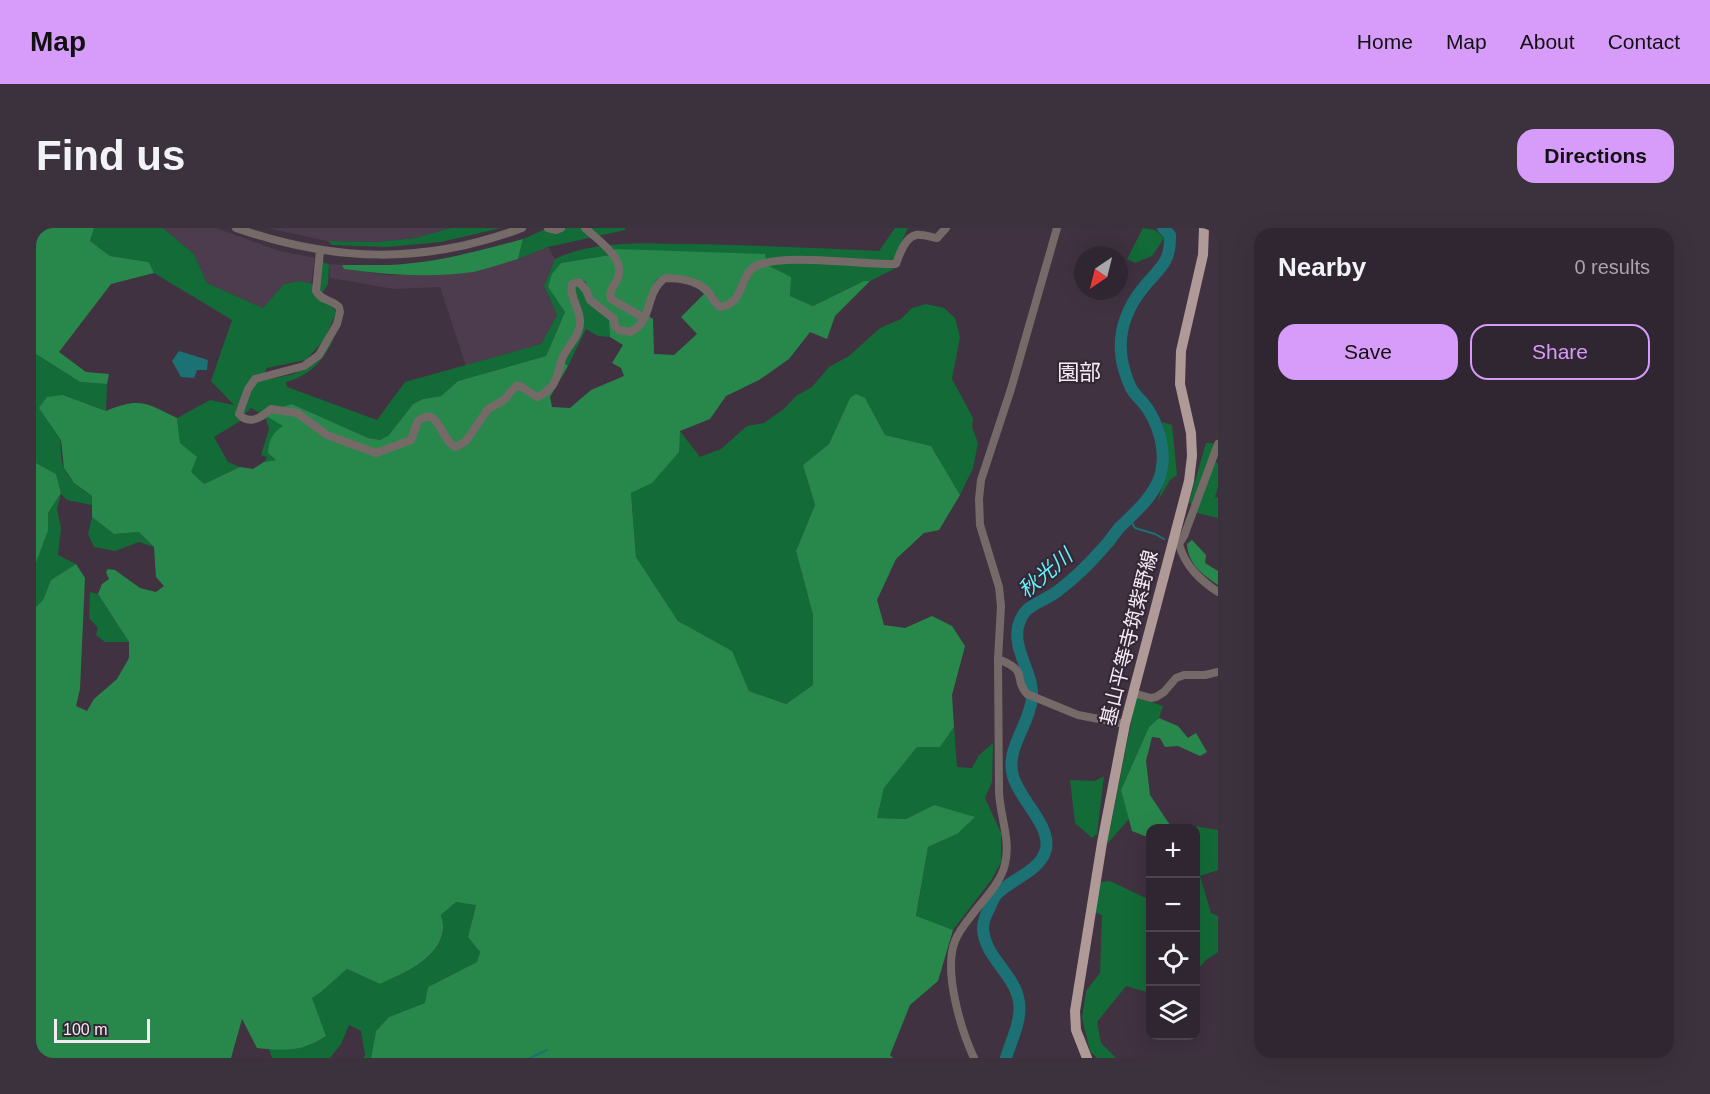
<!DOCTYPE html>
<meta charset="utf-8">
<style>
:root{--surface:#302631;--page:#3c323d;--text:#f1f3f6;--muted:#a8a5ab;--line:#4b434d;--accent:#d79bf9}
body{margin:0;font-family:Arial,"Noto Sans JP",sans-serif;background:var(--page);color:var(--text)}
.controls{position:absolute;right:18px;bottom:18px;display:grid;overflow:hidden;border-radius:12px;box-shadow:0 6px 24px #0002}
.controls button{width:54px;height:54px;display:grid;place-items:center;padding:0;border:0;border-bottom:2px solid var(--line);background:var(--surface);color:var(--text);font:30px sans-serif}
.compass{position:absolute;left:1038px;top:18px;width:54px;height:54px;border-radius:50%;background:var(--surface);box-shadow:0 6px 24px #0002;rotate:215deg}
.scale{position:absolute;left:18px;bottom:15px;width:96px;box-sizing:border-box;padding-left:6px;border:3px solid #f3eaf3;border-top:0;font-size:16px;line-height:21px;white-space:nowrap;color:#f3eaf3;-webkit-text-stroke:4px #352836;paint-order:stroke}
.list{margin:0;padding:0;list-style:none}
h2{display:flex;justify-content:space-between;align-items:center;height:78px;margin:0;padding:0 24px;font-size:26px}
h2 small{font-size:20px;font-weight:400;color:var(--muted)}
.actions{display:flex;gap:12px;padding:18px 24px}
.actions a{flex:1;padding:14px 0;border:2px solid var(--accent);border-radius:18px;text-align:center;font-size:21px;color:var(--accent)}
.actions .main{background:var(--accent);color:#111}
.icon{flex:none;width:33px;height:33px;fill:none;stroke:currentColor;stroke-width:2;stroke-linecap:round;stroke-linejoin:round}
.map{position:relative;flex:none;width:1182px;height:830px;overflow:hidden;border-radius:18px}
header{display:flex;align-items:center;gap:36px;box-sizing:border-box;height:84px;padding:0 30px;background:var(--accent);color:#111}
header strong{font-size:28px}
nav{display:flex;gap:33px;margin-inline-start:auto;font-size:21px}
.intro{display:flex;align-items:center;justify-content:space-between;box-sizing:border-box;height:144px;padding:0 36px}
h1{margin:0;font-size:42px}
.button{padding:15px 27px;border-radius:18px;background:var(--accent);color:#111;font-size:21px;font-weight:700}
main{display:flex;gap:36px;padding:0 36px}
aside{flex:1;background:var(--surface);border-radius:18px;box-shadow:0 6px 24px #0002}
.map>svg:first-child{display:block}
.built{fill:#4d3b4e}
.green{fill:#136b37}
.forest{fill:#28884c;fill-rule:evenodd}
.water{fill:#1c7175}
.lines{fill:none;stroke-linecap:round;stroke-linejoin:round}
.stream{stroke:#1c7175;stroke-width:2}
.river{stroke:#1c7175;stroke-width:12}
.minor{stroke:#756a68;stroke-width:8}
.major{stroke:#b09a97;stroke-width:10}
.labels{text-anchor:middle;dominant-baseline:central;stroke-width:4.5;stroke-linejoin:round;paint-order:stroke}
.street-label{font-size:20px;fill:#f3eaf3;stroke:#352836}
.water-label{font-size:21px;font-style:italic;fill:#5ef5fc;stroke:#352836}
.quarter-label{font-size:22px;fill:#f3eaf3;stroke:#352836}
</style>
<header>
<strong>Map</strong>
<nav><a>Home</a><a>Map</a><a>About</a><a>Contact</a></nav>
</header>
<div class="intro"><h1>Find us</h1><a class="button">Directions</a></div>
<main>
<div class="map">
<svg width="1182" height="830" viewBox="0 0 1182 830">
<rect width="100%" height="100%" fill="#403241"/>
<g class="built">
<path d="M 127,0 L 180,0 L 244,23 L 279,30 L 275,56 L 264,53 L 248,56 L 227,80 L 171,55 L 158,26 Z"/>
<path d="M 232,0 L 415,0 L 379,10 L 341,14 L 291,13 Z"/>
<path d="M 512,19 L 519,31 L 508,58 L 521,87 L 505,116 L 430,138 L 404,59 L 358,61 L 294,50 L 293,36 L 306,37 L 308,41 L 351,47 L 397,47 L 439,43 L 482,31 Z"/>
</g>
<g class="green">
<path d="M 58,0 L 127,0 L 158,26 L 171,55 L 227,80 L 248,56 L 264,53 L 282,57 L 286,34 L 293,36 L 292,56 L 282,71 L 297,79 L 300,85 L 288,112 L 270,132 L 231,140 L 224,153 L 258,146 L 283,131 L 298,110 C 288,132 274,148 250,154 L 251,159 L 341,192 L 369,154 L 505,116 L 521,87 L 508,58 L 519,31 C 561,11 609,16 654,16 C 717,17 780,20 843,23 L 859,0 L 872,0 L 859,28 L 858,41 L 834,53 L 828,53 L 777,78 L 754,68 L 574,27 L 525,35 L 512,59 L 529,84 L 510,128 L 422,153 L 405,168 L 387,171 L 377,176 L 353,207 L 344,212 L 332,210 L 256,176 L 248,198 L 232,225 L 241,232 L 228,234 L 231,229 L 225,227 L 233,201 L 229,188 L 215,180 L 209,186 L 206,192 L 178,209 L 192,234 L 204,239 L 168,256 L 153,305 L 155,244 L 144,215 L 141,190 L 174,172 L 198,177 L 175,153 L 196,92 L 118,45 L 113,34 L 74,28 L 54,13 Z"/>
<path d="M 415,0 L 465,0 L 405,14 L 351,19 L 296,17 L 292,13 L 341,14 L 379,10 Z"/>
<path d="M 512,0 L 589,0 L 589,2 L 512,19 L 482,31 L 487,11 Z"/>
<path d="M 1107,0 L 1119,2 L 1128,10 L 1116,28 L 1099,35 L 1091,31 Z"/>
<path d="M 542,50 L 550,54 L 572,83 L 574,109 L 562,108 L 550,101 L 532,138 L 525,131 L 542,86 L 532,64 L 532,56 Z"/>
<path d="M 890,76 L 908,80 L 919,90 L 924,109 L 916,151 L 937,190 L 936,199 L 942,215 L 937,240 L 924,267 L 895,218 L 849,207 L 829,171 L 814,170 L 793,216 L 767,237 L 779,277 L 760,323 L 777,387 L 777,457 L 750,476 L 713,463 L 695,423 L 642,393 L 600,329 L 595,265 L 616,254 L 644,203 L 664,229 L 685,221 L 711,198 L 728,195 L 749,180 L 760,168 L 776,159 L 793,139 L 813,128 L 844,100 L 865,91 L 876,80 Z"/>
<path d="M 0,126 L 44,154 L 71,156 L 70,183 L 27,167 C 26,185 21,227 29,242 C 35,254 45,261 56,268 L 56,277 L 31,272 L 25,266 L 21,281 L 25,300 L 22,327 L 40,336 L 15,352 L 7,372 L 0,379 L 0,335 L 12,303 L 12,285 L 25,265 L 20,246 L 0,235 Z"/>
<path d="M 1126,194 L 1136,197 L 1141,247 L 1134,252 L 1122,273 C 1132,239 1135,229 1126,194 Z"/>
<path d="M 1170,215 L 1177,215 L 1176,233 L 1182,235 L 1182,259 L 1179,269 L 1182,270 L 1182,290 L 1161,285 L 1153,274 Z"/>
<path d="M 56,289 L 78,306 L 103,304 L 118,319 L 103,314 L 79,323 L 58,319 L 52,306 Z"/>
<path d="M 54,364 L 62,366 L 93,414 L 69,414 L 60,407 L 62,400 L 53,390 Z"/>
<path d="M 1100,469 L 1127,478 L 1123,490 L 1113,499 L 1085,562 L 1093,591 L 1071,616 Z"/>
<path d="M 918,499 L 921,539 L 936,540 L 943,527 L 957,515 L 956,554 L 949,570 L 965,605 L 965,634 L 956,651 L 917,702 L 880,689 L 892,619 L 921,606 L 898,577 L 870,591 L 841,590 L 848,560 L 881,519 L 904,519 Z"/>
<path d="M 1068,548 L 1061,606 L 1056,610 L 1039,595 L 1034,552 L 1059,553 Z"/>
<path d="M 1158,598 L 1182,602 L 1182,642 L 1164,648 L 1175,685 L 1182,688 L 1182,724 L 1170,732 L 1160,743 Z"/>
<path d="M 1074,653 L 1114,672 L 1114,765 L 1090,758 L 1061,794 L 1065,815 L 1080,830 L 1061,830 L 1054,823 L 1046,790 L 1050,763 L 1064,745 L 1066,687 L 1059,684 L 1065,654 Z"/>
<path d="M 420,674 L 440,676 L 432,709 L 444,724 L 441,734 L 392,759 L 390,775 L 353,789 L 340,803 L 335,830 L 328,830 L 329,827 L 325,803 L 313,797 L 305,816 L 294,830 L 236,830 L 233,821 C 258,821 269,822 290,808 L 275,770 L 285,764 L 311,741 L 344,756 C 367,745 404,732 407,702 C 408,697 406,691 405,687 Z"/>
</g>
<g class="forest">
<path d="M 0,0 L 58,0 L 54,13 L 74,28 L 113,34 L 118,45 L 75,56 L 23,124 L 50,144 L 73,146 L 71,156 L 44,154 L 0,126 Z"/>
<path d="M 487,11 L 482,31 C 467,35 452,41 437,44 C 394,50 351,47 308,41 L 306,37 C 322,37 338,37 353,37 C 399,35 444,23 487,11 Z"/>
<path d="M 579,21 L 729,26 L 731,37 L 755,49 L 754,68 L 777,78 L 828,53 L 834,53 L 799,88 L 791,111 L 774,104 L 753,131 L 723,152 L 690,168 L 674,191 L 644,203 L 643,224 L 616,255 L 595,265 L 600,329 L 642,393 L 696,423 L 713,463 L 750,476 L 777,457 L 777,387 L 760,323 L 779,277 L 767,237 L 793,216 L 814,170 L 820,166 L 829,170 L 849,207 L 895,218 L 924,267 L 903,302 L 888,305 L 860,331 L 841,372 L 848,397 L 869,400 L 896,388 L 916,398 L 929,418 L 916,467 L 918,499 L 904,519 L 881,519 L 848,560 L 841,590 L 870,591 L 898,577 L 939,589 L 921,606 L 892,619 L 880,688 L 917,702 L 902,753 L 874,777 L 854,827 L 857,830 L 335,830 L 340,803 L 353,789 L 389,775 L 392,759 L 441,734 L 444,724 L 432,709 L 440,677 L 420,674 L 405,687 C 406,691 408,697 407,702 C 403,732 367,745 344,756 L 311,741 L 285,764 L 276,770 L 290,808 C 266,824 249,823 221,820 L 206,791 L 195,830 L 0,830 L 0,379 L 7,372 L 15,352 L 40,336 L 49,350 L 44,461 L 40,478 L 51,483 L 58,471 L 81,451 L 93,430 L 93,414 L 62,366 L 66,356 L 73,351 L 70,344 L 72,341 L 79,342 L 104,360 L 120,364 L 128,358 L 120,349 L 118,319 L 103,304 L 78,306 L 56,289 L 56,268 L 38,255 L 28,240 L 25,212 L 3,180 L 11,169 L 27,167 L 70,183 C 104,169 110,175 141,190 L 144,215 L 161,229 L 155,244 L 168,256 L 204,239 L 217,241 L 228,234 L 240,232 L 232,225 C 233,212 236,205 247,198 L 230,188 L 237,182 L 256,176 L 332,210 L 344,212 L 353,207 L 377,176 L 387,171 L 405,168 L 422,153 L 510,128 L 529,84 L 512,59 L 516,46 L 525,35 L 574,27 ZM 628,47 L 648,49 L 668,66 L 645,89 L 661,106 L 638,127 L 618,126 L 617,91 L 608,85 L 620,52 ZM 542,50 L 550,54 L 554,69 L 572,83 L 574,109 L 587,117 L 576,135 L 585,140 L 588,148 L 555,162 L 534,180 L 516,179 L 514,169 L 532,138 L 525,131 C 532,117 545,100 541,84 C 538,74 531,67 532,56 Z"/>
<path d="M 0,235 L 20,246 L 25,265 L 12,285 L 12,303 L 0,335 Z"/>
<path d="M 1156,312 L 1170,327 L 1169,335 L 1182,343 L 1182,357 C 1166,346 1152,336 1151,316 Z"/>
<path d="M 1123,490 L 1142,498 L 1152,510 L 1160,505 L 1171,524 L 1164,528 L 1142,518 L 1129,519 L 1124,510 L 1116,509 L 1110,533 L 1114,567 L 1136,600 L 1114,600 L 1114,610 L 1096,603 L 1085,562 L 1113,499 Z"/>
</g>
<path class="water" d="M 143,123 L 172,132 L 171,142 L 161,142 L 158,150 L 145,149 L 136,133 Z"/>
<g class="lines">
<g class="stream">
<path d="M 1093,290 L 1099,300 L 1119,306 L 1128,311"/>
<path d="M 494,830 L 511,822"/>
</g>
<path class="river" d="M 970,830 C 975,813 986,792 983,774 C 979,746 949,730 947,701 C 947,692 950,687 954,679 C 956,674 958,669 961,666 C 975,651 1005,643 1010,621 C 1015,597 983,571 977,548 C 969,521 994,496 996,470 C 998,446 977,423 982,399 C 988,374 1006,376 1023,362 C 1039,350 1055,334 1068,319 C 1074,313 1078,306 1083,300 C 1097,286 1112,274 1121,256 C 1132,233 1126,204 1113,183 C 1108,174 1099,168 1095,160 C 1090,150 1085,133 1085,123 C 1083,100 1093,77 1107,60 C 1123,40 1135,36 1134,7 L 1127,0"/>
<g class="minor">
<path d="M 200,0 C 298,34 388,37 486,0"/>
<path d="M 512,0 L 520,2 L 525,0"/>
<path d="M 549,0 C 563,13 593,32 580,54 C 576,60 573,63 575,71 L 608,90"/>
<path d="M 284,23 L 280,63 C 285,73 295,71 303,79 L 304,84 L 301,96 L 283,127 L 268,138 L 219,151 L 212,161 L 203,186 C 213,198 226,189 235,181 L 261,185 L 291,207 L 340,225 L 375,212 L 382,193 C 403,176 404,213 420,219 L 430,213 L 452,181 L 468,172 L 480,158 L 484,158 L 501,169 C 506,167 512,162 516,158 C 522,150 523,140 526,131 C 531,118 545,108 544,93 C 544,80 533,69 536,56 L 543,54 L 550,62 L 554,72 L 578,91 L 579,98 L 583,102 L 594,104 C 618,93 608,65 629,50 C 642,50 657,52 668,60 C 675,65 677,74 684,79 C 710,76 702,45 722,37 C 752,25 824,37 860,36 C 863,27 869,9 880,7 C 886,6 895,9 901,10 L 910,0"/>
<path d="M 1136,314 L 1143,316 L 1148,308 L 1182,216"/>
<path d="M 1143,316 C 1149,338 1164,352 1182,364"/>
<path d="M 962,431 C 995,444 976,450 991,466 L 1042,487 L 1089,496"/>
<path d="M 1097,465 L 1115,470 L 1120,469 L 1128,464 L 1140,450 L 1148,447 L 1169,447 L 1182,444"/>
<path d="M 938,830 C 925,802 907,743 919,713 C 923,702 932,692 939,683 C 950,669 965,654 969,636 C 975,612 964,588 963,564 L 962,431 L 965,378 L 963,359 L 944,297 L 943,271 L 945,252 L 975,161 L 1021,0"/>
</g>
<path class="major" d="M 1051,830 L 1040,802 L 1039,783 L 1066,615 L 1089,496 L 1153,253 L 1156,228 L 1155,205 L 1144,156 L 1145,123 L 1167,27 L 1168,0"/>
</g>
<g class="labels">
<g class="street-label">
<text transform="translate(1093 410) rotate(-76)">基山平等寺筑紫野線</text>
</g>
<g class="water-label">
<text transform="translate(1009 345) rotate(-40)">秋光川</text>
</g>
<g class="quarter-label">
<text x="1043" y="144">園部</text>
</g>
</g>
</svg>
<div class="controls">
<button>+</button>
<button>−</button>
<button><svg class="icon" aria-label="locate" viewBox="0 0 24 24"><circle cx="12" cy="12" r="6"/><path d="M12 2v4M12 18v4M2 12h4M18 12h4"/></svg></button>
<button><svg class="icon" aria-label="layers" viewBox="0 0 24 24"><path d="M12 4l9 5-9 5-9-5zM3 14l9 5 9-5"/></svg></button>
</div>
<svg class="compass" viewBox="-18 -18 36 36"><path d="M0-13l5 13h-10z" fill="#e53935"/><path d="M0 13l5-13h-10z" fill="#a8a5ab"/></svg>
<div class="scale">100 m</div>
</div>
<aside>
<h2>Nearby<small>0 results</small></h2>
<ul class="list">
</ul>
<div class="actions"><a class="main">Save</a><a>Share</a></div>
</aside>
</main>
